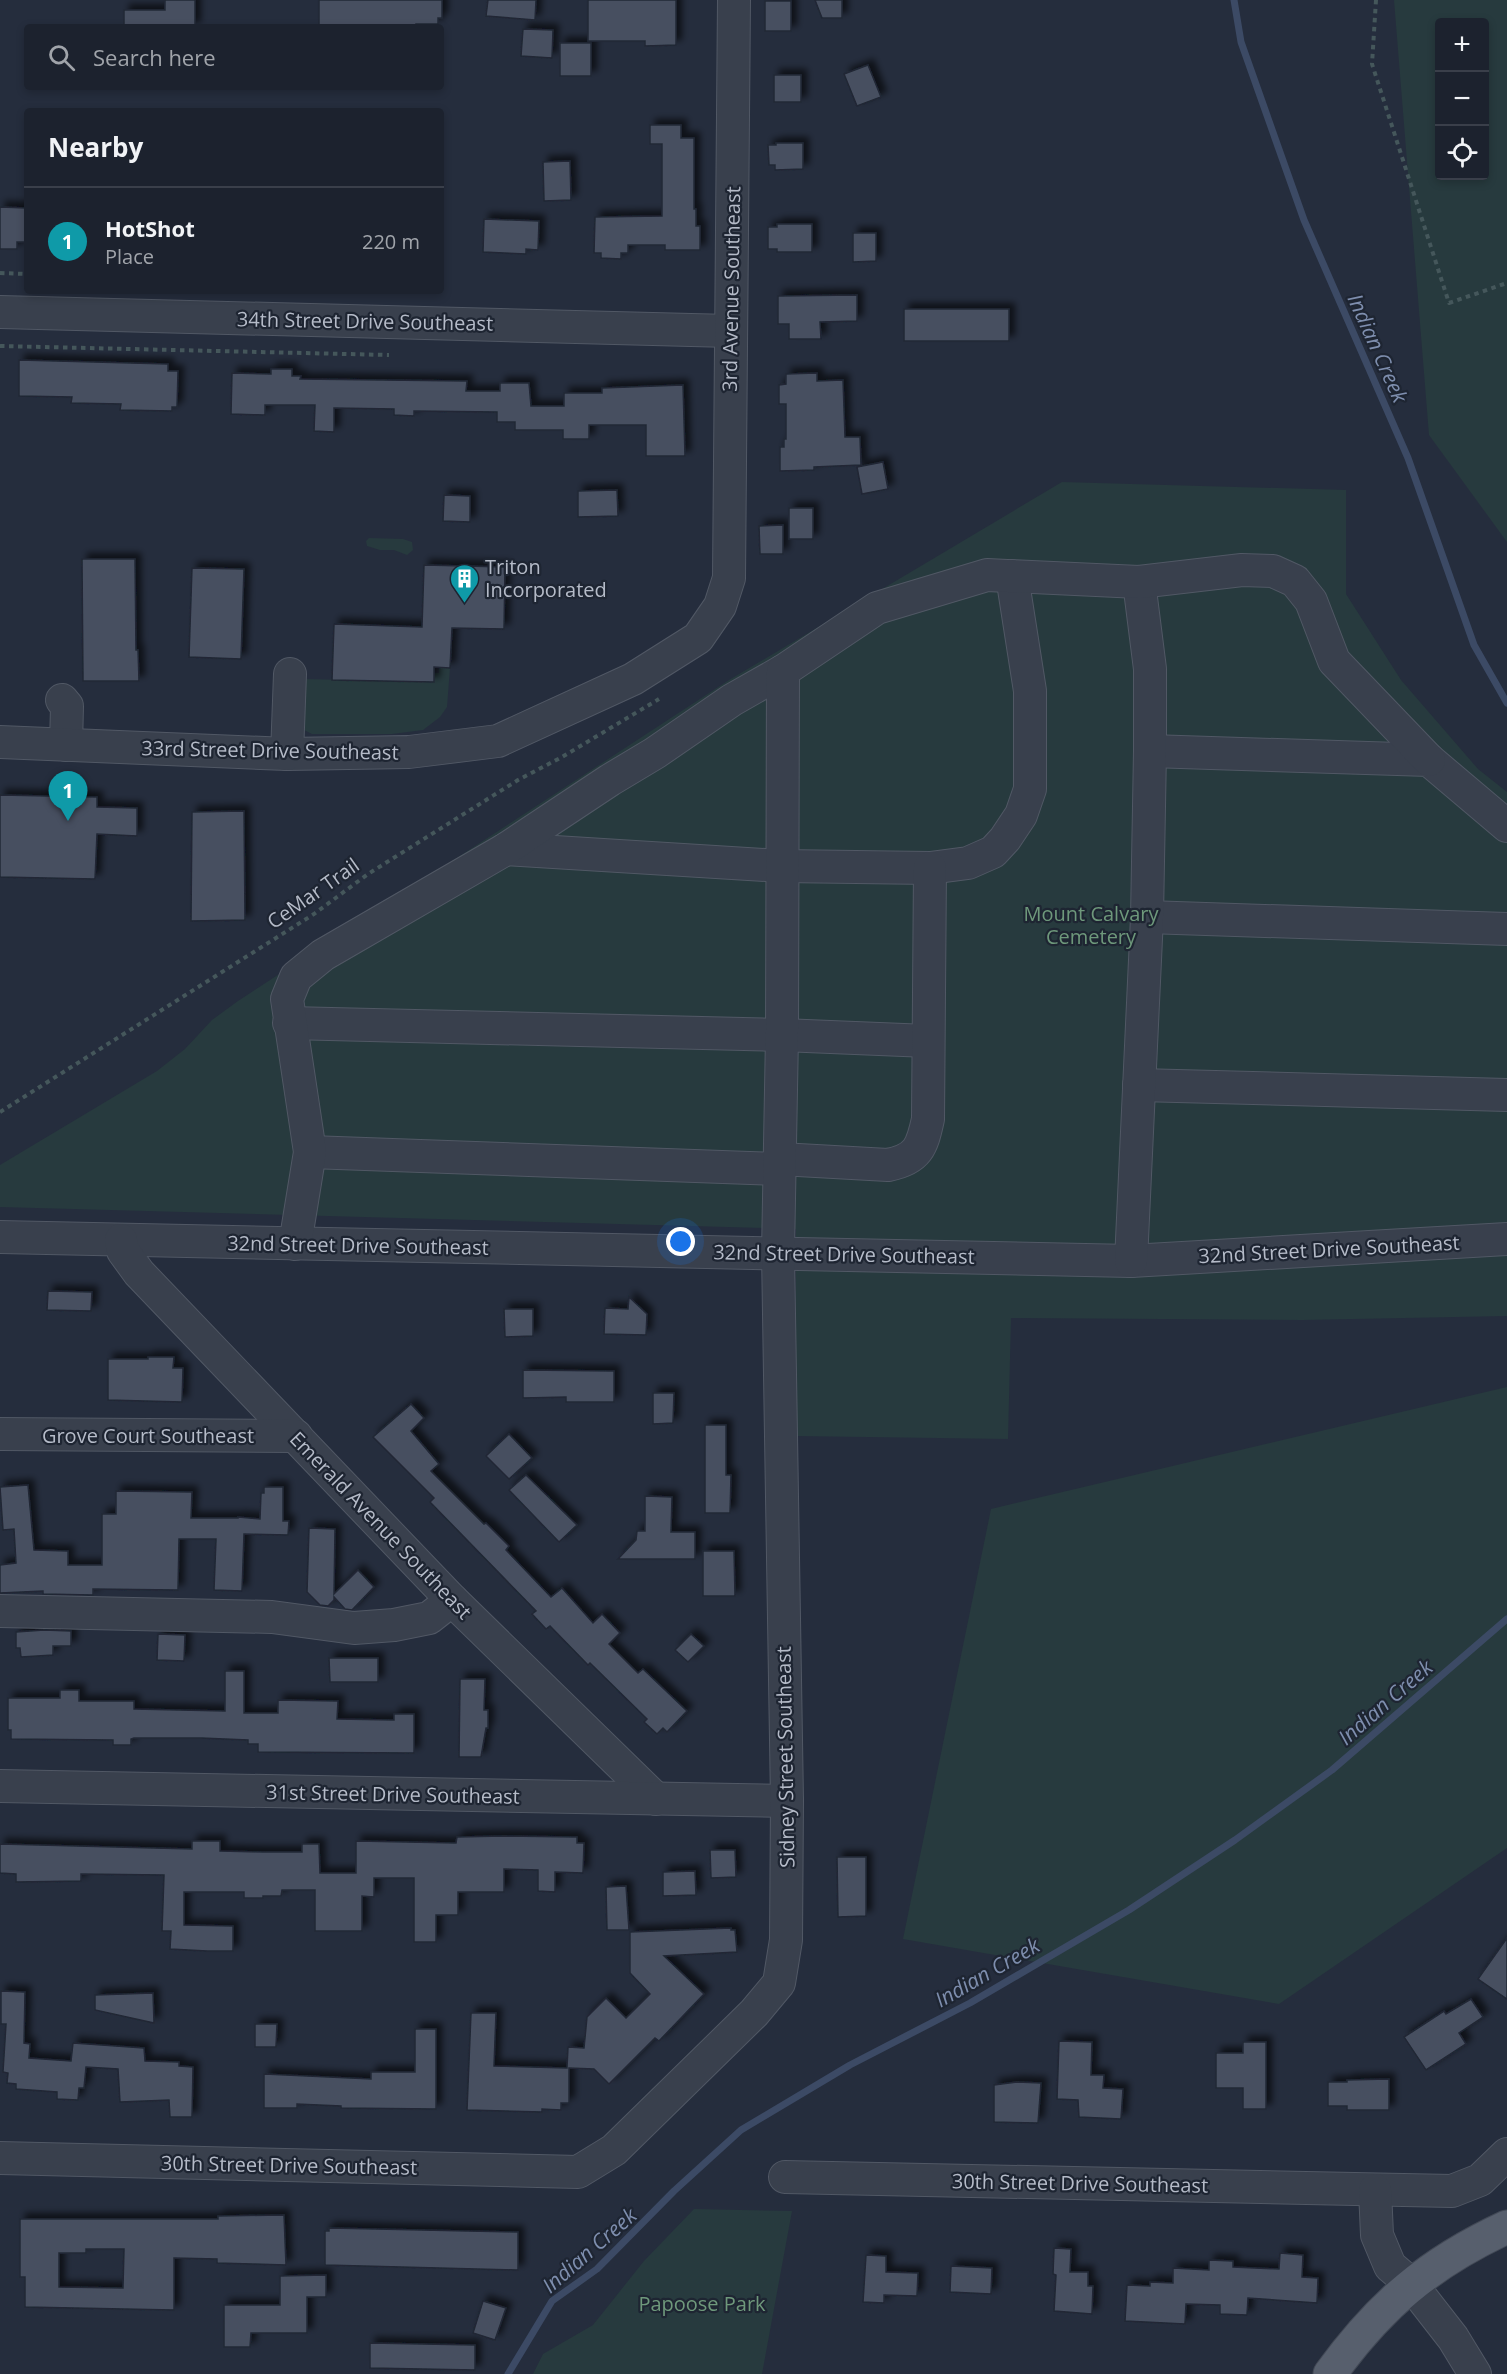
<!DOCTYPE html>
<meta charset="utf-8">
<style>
:root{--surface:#1c222e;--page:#252a36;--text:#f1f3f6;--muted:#a0a4aa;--line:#3a3f4a;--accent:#90adf3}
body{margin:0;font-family:"Open Sans",sans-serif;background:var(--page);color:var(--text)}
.controls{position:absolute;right:18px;top:18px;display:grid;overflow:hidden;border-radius:6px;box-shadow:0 3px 9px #0003}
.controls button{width:54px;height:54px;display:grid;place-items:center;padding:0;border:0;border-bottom:2px solid var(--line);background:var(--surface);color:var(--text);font:30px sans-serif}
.you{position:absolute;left:681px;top:1242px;width:21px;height:21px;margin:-15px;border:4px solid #fff;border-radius:50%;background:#1a73e8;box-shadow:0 0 0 9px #1a73e833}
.badge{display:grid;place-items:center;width:39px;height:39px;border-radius:50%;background:var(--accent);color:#fff;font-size:20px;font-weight:700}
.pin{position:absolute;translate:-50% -50px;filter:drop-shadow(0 2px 3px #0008)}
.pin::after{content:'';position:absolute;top:32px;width:21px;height:18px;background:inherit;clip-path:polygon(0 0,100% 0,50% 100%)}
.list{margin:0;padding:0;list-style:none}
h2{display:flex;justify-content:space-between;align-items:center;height:78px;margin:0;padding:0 24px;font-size:26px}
h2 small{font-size:20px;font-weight:400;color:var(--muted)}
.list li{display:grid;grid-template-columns:39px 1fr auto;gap:18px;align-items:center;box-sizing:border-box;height:108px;padding:0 24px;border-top:2px solid var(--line)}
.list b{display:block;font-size:22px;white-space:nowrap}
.list p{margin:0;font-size:20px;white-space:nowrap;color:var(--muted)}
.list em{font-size:20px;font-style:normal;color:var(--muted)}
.icon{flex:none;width:33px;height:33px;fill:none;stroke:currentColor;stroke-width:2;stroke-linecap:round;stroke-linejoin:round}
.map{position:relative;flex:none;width:1507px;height:2374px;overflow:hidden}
.search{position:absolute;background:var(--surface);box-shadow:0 3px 9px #0003;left:24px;top:24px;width:420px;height:66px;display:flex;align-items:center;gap:15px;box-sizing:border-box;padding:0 21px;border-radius:6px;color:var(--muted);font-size:22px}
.panel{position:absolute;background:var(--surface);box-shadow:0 3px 9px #0003;left:24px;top:108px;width:420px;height:186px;border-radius:6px}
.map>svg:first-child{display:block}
.green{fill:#273a3e;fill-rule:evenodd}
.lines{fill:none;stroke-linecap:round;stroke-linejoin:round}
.stream{stroke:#3c4a65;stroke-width:7}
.building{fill:#475061;stroke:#202734;stroke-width:1.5;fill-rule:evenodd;filter:url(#shadow)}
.minor-casing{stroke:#515865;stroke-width:34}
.major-casing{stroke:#424956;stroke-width:35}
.path{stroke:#45575b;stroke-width:4;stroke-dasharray:4.5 4.5;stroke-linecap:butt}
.minor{stroke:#39404d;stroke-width:32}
.major{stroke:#575f6d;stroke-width:33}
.labels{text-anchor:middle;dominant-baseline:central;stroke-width:4.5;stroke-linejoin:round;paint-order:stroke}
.street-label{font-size:20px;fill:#b5bbc8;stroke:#1e2532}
.poi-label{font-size:20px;fill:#b5bbc8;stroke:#1e2532;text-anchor:start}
.park-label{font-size:20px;fill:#6e987b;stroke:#1e2532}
.water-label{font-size:21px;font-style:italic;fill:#7e8eae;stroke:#1e2532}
</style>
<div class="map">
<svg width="1507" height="2374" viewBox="0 0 1507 2374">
<defs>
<filter id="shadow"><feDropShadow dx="5.5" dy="-5.5" stdDeviation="3" flood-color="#0009"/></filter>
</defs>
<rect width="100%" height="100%" fill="#252d3d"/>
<g class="green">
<path d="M 1394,0 L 1507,0 L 1507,542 L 1429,435 ZM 1484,22 L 1484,176 L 1440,176 L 1440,22 Z"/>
<path d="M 1062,482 L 1346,490 L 1346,594 L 1401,680 L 1478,769 L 1507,792 L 1507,1316 L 1302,1320 L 1011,1318 L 1008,1439 L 795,1436 L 796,1229 L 0,1207 L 0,1165 L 157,1071 L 185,1049 L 212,1020 L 238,1001 L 729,680 Z"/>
<path d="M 369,538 L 403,539 L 412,542 L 413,550 L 407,555 L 394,550 L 380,550 L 367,546 L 366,541 Z"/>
<path d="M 439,668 L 450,668 L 447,707 L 440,717 L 423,730 L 392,734 L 312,734 L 302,729 L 303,679 L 433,682 L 434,673 L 439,673 Z"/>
<path d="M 1507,1387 L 1507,1848 L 1279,2004 L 903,1939 L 991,1509 Z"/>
<path d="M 694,2209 L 792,2211 L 762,2374 L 533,2374 L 543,2354 L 593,2325 L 644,2261 Z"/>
</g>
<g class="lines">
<g class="stream">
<path d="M 1234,0 L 1241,42 L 1304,220 L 1408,458 L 1474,645 L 1507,703"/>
<path d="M 508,2374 L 552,2301 L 597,2269 L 674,2191 L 741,2130 L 850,2065 L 970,2003 L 1129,1910 L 1235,1840 L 1332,1770 L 1507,1619"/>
</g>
</g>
<g class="building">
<path d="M 165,0 L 195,0 L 195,27 L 124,27 L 124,10 L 165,10 Z"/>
<path d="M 319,0 L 442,0 L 442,18 L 438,18 L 438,24 L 416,24 L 416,27 L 319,27 Z"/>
<path d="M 488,0 L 536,0 L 535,20 L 486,16 Z"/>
<path d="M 588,0 L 676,0 L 676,45 L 645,46 L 645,41 L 588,41 Z"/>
<path d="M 815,0 L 842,0 L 842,18 L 822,18 Z"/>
<rect x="765" y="1" width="26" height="30"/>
<path d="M 523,29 L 553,30 L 552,58 L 521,56 Z"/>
<rect x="560" y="43" width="31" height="33"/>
<path d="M 868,65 L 881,97 L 857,106 L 844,74 Z"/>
<rect x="774" y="75" width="27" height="27"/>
<path d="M 650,125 L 681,125 L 681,138 L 694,138 L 694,209 L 696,209 L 696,226 L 700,226 L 700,250 L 665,250 L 665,245 L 628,245 L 628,253 L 621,253 L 621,259 L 601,258 L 601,253 L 594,253 L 595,217 L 662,216 L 662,144 L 650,144 Z"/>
<path d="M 776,143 L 803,143 L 803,169 L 775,170 L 775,165 L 769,165 L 768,145 L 776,145 Z"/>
<path d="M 570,161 L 571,200 L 544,201 L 543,162 Z"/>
<path d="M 0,207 L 27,208 L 27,242 L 17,242 L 17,249 L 0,249 Z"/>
<path d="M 484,219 L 539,221 L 538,250 L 526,249 L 526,254 L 483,252 Z"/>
<path d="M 777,224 L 812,224 L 812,252 L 777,252 L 777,249 L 768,249 L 768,227 L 777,227 Z"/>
<path d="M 853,233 L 876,233 L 876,261 L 853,262 Z"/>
<path d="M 857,295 L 857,321 L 820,322 L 821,339 L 789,339 L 789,324 L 778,324 L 778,296 Z"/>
<rect x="904" y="309" width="105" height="32"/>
<path d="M 19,360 L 168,364 L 168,371 L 178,371 L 177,407 L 172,407 L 172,411 L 120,410 L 121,404 L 71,403 L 72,397 L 19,396 Z"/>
<path d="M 271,369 L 292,369 L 292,376 L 301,376 L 300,379 L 467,381 L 466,391 L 500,391 L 500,383 L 529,383 L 531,406 L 564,406 L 564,393 L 602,393 L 602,388 L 683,385 L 685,456 L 646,456 L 646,425 L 589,425 L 589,439 L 563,439 L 563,430 L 515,430 L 515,422 L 497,422 L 497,412 L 414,411 L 414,416 L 394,415 L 394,409 L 334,408 L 334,432 L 314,431 L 315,405 L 265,405 L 265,415 L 231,414 L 232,373 L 271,374 Z"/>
<path d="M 817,373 L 817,381 L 843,380 L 845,437 L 860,437 L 861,465 L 814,467 L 814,470 L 780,471 L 780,447 L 784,447 L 784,439 L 786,439 L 786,404 L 779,404 L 779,385 L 786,384 L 786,374 Z"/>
<path d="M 883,462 L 888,489 L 862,494 L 857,467 Z"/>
<path d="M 617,490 L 618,516 L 578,517 L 578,491 Z"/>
<path d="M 444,495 L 470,496 L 470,522 L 443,521 Z"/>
<rect x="789" y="508" width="24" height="31"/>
<path d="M 783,525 L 783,554 L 760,554 L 759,526 Z"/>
<path d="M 82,559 L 135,559 L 136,650 L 138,650 L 139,681 L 83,681 Z"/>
<path d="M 424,565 L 505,567 L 504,629 L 452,628 L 450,668 L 434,667 L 434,682 L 332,680 L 334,624 L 422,627 Z"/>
<path d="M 192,568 L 244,569 L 241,659 L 189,657 Z"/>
<path d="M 0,795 L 97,797 L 97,807 L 137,808 L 137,836 L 97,834 L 95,879 L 0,877 Z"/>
<path d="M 244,811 L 245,920 L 191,921 L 192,812 Z"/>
<path d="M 48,1291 L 92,1292 L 91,1311 L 47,1310 Z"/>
<path d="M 629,1297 L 647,1314 L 646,1335 L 604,1334 L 605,1308 L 628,1309 Z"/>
<path d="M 504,1309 L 533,1309 L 533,1336 L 505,1337 Z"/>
<path d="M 148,1357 L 174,1357 L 173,1368 L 183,1368 L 182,1402 L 108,1400 L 108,1359 L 148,1359 Z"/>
<path d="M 523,1370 L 614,1371 L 614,1402 L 566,1402 L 566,1397 L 523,1398 Z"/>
<path d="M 653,1393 L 674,1393 L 673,1423 L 653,1424 Z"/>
<path d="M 411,1404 L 424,1418 L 411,1431 L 439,1464 L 431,1471 L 484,1524 L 486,1523 L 509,1546 L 506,1550 L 551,1597 L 562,1588 L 593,1623 L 602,1614 L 620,1633 L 609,1644 L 638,1673 L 643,1669 L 687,1711 L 667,1732 L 663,1728 L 657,1734 L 644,1722 L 647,1719 L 590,1663 L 588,1665 L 550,1626 L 546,1629 L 532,1614 L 536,1611 L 430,1502 L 434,1498 L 373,1437 Z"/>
<path d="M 705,1425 L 726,1425 L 726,1475 L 731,1475 L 730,1513 L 705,1513 Z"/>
<path d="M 509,1434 L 532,1458 L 509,1479 L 486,1456 Z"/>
<path d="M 526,1475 L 577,1525 L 559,1542 L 509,1490 Z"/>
<path d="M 28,1485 L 34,1550 L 68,1551 L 68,1565 L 102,1565 L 102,1514 L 116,1514 L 116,1491 L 192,1492 L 191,1518 L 238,1518 L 238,1517 L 260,1519 L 261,1493 L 264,1493 L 264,1487 L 283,1487 L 283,1521 L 289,1521 L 288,1535 L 244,1534 L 242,1591 L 214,1590 L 216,1539 L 179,1539 L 178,1590 L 93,1589 L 93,1595 L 43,1594 L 43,1591 L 0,1593 L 0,1565 L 16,1563 L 14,1529 L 3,1530 L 0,1487 Z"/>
<path d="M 645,1496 L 672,1497 L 671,1532 L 695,1532 L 695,1559 L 618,1559 L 636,1540 L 637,1531 L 645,1531 Z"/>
<path d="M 309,1528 L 335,1529 L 334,1594 L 358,1570 L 374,1587 L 352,1610 L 345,1609 L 334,1597 L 334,1600 L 328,1606 L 320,1605 L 307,1592 Z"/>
<path d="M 703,1551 L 734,1551 L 735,1596 L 703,1596 Z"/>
<path d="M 44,1630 L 71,1631 L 71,1646 L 53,1646 L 53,1655 L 21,1657 L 20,1648 L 16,1648 L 16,1632 Z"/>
<path d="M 158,1634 L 185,1635 L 184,1661 L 157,1660 Z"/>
<path d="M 691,1634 L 704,1646 L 688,1662 L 675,1650 Z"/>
<path d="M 329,1658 L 378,1658 L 378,1682 L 330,1682 Z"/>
<path d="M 225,1671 L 244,1671 L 244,1713 L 278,1713 L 278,1700 L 338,1701 L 337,1719 L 394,1720 L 394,1714 L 414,1714 L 414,1753 L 258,1752 L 258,1744 L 248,1744 L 248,1740 L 201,1738 L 134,1738 L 131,1739 L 131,1745 L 113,1745 L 113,1740 L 11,1739 L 11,1730 L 8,1730 L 8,1698 L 60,1698 L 60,1690 L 79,1690 L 79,1701 L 134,1701 L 134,1709 L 225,1711 Z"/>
<path d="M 460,1679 L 485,1679 L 484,1710 L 488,1710 L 488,1728 L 486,1728 L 481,1757 L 459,1757 Z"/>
<path d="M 504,1836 L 577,1837 L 577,1843 L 584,1843 L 583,1873 L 555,1872 L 555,1892 L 538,1891 L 538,1870 L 504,1869 L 504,1892 L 458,1892 L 458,1915 L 436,1915 L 436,1942 L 414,1942 L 414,1878 L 374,1878 L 374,1897 L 362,1896 L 362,1931 L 315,1931 L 315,1890 L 282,1890 L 281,1896 L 263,1896 L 263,1898 L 244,1898 L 244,1892 L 184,1892 L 184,1925 L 233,1926 L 233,1951 L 207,1951 L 170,1949 L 171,1931 L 162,1931 L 164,1875 L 81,1874 L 81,1881 L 16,1882 L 16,1874 L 0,1873 L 0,1844 L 192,1849 L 192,1841 L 220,1841 L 220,1851 L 266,1852 L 302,1852 L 302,1844 L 319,1844 L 320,1873 L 356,1873 L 356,1841 L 456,1843 L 457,1837 Z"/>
<path d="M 710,1850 L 735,1850 L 736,1877 L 711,1878 Z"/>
<path d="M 837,1857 L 866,1857 L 866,1916 L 838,1917 Z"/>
<path d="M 695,1871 L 696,1895 L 663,1896 L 663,1872 Z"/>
<path d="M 626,1886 L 629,1930 L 607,1930 L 606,1887 Z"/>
<path d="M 731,1928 L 731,1930 L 735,1930 L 737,1952 L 664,1956 L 704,1994 L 659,2041 L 655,2038 L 609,2084 L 594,2069 L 569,2068 L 569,2103 L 561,2103 L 561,2110 L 542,2109 L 542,2112 L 467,2110 L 471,2013 L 496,2013 L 494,2066 L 567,2068 L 568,2047 L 584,2048 L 587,2017 L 606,1998 L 626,2018 L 650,1994 L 630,1973 L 630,1932 Z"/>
<path d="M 1507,1938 L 1507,1999 L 1478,1979 Z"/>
<path d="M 1,1991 L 25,1992 L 24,2043 L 30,2044 L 29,2058 L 71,2061 L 73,2043 L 144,2048 L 145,2061 L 179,2062 L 179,2066 L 193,2067 L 192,2117 L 170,2117 L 169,2100 L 120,2102 L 118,2069 L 86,2067 L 84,2088 L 79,2088 L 78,2100 L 57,2099 L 57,2092 L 16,2089 L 16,2084 L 7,2083 L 8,2073 L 3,2072 L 6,2024 L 1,2024 Z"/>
<path d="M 153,1993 L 154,2023 L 95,2010 L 95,1995 Z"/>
<path d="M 1471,1999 L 1483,2017 L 1459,2033 L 1466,2044 L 1426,2070 L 1404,2037 L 1444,2011 L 1446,2014 Z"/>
<path d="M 255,2024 L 277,2024 L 276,2047 L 255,2047 Z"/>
<path d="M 415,2029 L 436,2029 L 436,2109 L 341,2108 L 341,2106 L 297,2104 L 297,2108 L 264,2108 L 264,2074 L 371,2079 L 371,2072 L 415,2072 Z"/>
<path d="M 1059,2041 L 1092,2042 L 1091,2075 L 1104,2075 L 1103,2088 L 1123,2089 L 1121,2119 L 1079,2117 L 1078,2100 L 1057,2099 Z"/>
<path d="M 1243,2042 L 1266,2042 L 1266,2109 L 1243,2109 L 1243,2088 L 1216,2088 L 1216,2053 L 1243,2053 Z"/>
<path d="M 1389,2079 L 1389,2110 L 1347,2110 L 1347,2106 L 1328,2106 L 1328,2082 L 1347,2082 L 1347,2080 Z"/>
<path d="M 1017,2082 L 1041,2083 L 1038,2123 L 994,2122 L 994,2085 Z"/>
<path d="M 284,2215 L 286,2265 L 217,2263 L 217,2259 L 174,2258 L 174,2310 L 25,2307 L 25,2277 L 20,2277 L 20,2219 L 218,2219 L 218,2216 ZM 86,2249 L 124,2249 L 123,2288 L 59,2287 L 59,2253 L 86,2253 Z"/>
<path d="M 329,2228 L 518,2232 L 518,2270 L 325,2265 L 325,2231 L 329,2231 Z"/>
<path d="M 1054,2248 L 1071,2249 L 1070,2272 L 1088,2272 L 1088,2286 L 1093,2286 L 1092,2314 L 1054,2311 L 1056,2275 L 1053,2274 Z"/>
<path d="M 1280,2253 L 1303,2255 L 1302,2277 L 1318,2278 L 1317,2303 L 1248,2298 L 1247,2315 L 1220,2314 L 1220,2305 L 1186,2304 L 1185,2324 L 1125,2321 L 1127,2285 L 1150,2286 L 1150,2282 L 1173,2283 L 1173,2268 L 1209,2270 L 1209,2260 L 1233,2261 L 1233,2267 L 1279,2269 Z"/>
<path d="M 866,2255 L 886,2256 L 886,2272 L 918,2273 L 917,2296 L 884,2295 L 884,2303 L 863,2302 Z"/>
<path d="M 951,2266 L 992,2268 L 991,2294 L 950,2292 Z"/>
<path d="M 326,2275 L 326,2297 L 307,2297 L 307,2333 L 251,2333 L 250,2347 L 224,2347 L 224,2305 L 280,2305 L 280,2276 Z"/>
<path d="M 483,2301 L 506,2308 L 495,2340 L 473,2333 Z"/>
<path d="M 370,2343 L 475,2345 L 475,2370 L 370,2368 Z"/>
</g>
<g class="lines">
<defs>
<g id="minor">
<path d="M 0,312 L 730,331"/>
<path d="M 62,700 L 67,706 L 66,745"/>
<path d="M 0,742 L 287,754 L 409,752 L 498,741 L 633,679 L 698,638 L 720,606 L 729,578 L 734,0"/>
<path d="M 1150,751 L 1429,760 L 1507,826"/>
<path d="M 287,754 L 290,674"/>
<path d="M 506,849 L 781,866 L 930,868 L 968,863 L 993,852 L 1005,839 L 1021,815 L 1030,789 L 1030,691 L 1012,576"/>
<path d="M 1147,917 L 1507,929"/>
<path d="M 289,1023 L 782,1035 L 928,1041"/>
<path d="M 1139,1085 L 1507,1095"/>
<path d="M 310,1152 L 780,1169"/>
<path d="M 780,1159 L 888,1165 C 918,1159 922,1147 928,1119 L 930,868"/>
<path d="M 0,1237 L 1131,1261 L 1507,1239"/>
<path d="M 121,1240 L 123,1251 L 139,1273 L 452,1600 L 656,1799"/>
<path d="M 295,1244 L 310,1152 L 287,999 L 296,977 L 323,955 L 506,849 L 610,780 L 655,753 L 732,700 L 783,671"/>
<path d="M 1131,1261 L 1147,917 L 1150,751 L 1150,669 L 1139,582"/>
<path d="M 0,1434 L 296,1436"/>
<path d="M 0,1611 L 272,1617 L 354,1628 L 394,1625 L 429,1618 L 452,1600"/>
<path d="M 0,1786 L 787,1801"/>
<path d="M 0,2158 L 578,2172 L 614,2150 L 754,2013 L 779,1983 L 786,1940 L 787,1801 L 778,1253 L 782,1035 L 783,671 L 877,608 L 987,575 L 1139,582 L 1242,570 L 1273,571 L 1295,581 L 1311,601 L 1334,661 L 1429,760"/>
<path d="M 785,2177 L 1452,2191 L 1480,2180 L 1507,2154"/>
<path d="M 1375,2190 L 1377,2235 L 1390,2266 L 1411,2284 L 1453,2338 L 1475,2374"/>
</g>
<path id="major" d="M 1330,2374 C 1380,2305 1429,2263 1507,2227"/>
</defs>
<use href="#minor" class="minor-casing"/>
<use href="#major" class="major-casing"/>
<g class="path">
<path d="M 1376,0 L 1372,64 L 1449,303 L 1507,283"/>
<path d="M 0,273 L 27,274"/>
<path d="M 0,346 L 389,355"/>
<path d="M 0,1112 L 314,914 L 368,874 L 518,780 L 562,757 L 659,699"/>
</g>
<use href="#minor" class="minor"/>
<use href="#major" class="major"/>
</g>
<defs>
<symbol id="building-pin" viewBox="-11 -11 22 30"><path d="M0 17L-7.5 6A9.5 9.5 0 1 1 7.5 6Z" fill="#0f9aa8" stroke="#1e2532"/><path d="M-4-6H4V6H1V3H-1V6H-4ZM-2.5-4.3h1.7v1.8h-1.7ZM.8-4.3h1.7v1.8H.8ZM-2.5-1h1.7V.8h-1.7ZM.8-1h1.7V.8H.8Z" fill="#fff"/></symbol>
</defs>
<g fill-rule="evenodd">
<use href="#building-pin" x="448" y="562" width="33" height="45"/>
</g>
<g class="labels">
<g class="street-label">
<text transform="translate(731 289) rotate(-89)">3rd Avenue Southeast</text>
<text transform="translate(365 321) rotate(1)">34th Street Drive Southeast</text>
<text transform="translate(270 750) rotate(1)">33rd Street Drive Southeast</text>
<text transform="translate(313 893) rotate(-35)">CeMar Trail</text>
<text transform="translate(358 1245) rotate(1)">32nd Street Drive Southeast</text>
<text transform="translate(1329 1249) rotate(-3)">32nd Street Drive Southeast</text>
<text transform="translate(844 1254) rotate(1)">32nd Street Drive Southeast</text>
<text x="148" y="1435">Grove Court Southeast</text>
<text transform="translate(381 1525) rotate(46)">Emerald Avenue Southeast</text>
<text transform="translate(785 1757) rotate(-91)">Sidney Street Southeast</text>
<text transform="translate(393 1794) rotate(1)">31st Street Drive Southeast</text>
<text transform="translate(289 2165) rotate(1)">30th Street Drive Southeast</text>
<text transform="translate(1080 2183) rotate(1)">30th Street Drive Southeast</text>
</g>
<g class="poi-label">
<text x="485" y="566">Triton<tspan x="485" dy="23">Incorporated</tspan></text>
</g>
<g class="park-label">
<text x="1091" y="913">Mount Calvary<tspan x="1091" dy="23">Cemetery</tspan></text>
<text x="702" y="2303">Papoose Park</text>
</g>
<g class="water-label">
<text transform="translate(1378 348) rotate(66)">Indian Creek</text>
<text transform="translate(1385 1702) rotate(-41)">Indian Creek</text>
<text transform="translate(987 1972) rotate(-30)">Indian Creek</text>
<text transform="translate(589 2250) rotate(-41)">Indian Creek</text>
</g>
</g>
</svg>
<div class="controls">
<button>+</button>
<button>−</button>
<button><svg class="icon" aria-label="locate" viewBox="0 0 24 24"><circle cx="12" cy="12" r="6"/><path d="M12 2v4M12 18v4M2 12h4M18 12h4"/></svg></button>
</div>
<div class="you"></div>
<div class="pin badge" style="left:68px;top:821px;background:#0f9aa8">1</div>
<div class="search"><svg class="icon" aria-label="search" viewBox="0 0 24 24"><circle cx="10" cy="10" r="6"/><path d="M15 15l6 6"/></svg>Search here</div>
<section class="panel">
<h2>Nearby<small></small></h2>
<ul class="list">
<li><span class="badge" style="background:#0f9aa8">1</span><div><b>HotShot</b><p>Place</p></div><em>220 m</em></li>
</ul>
</section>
</div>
